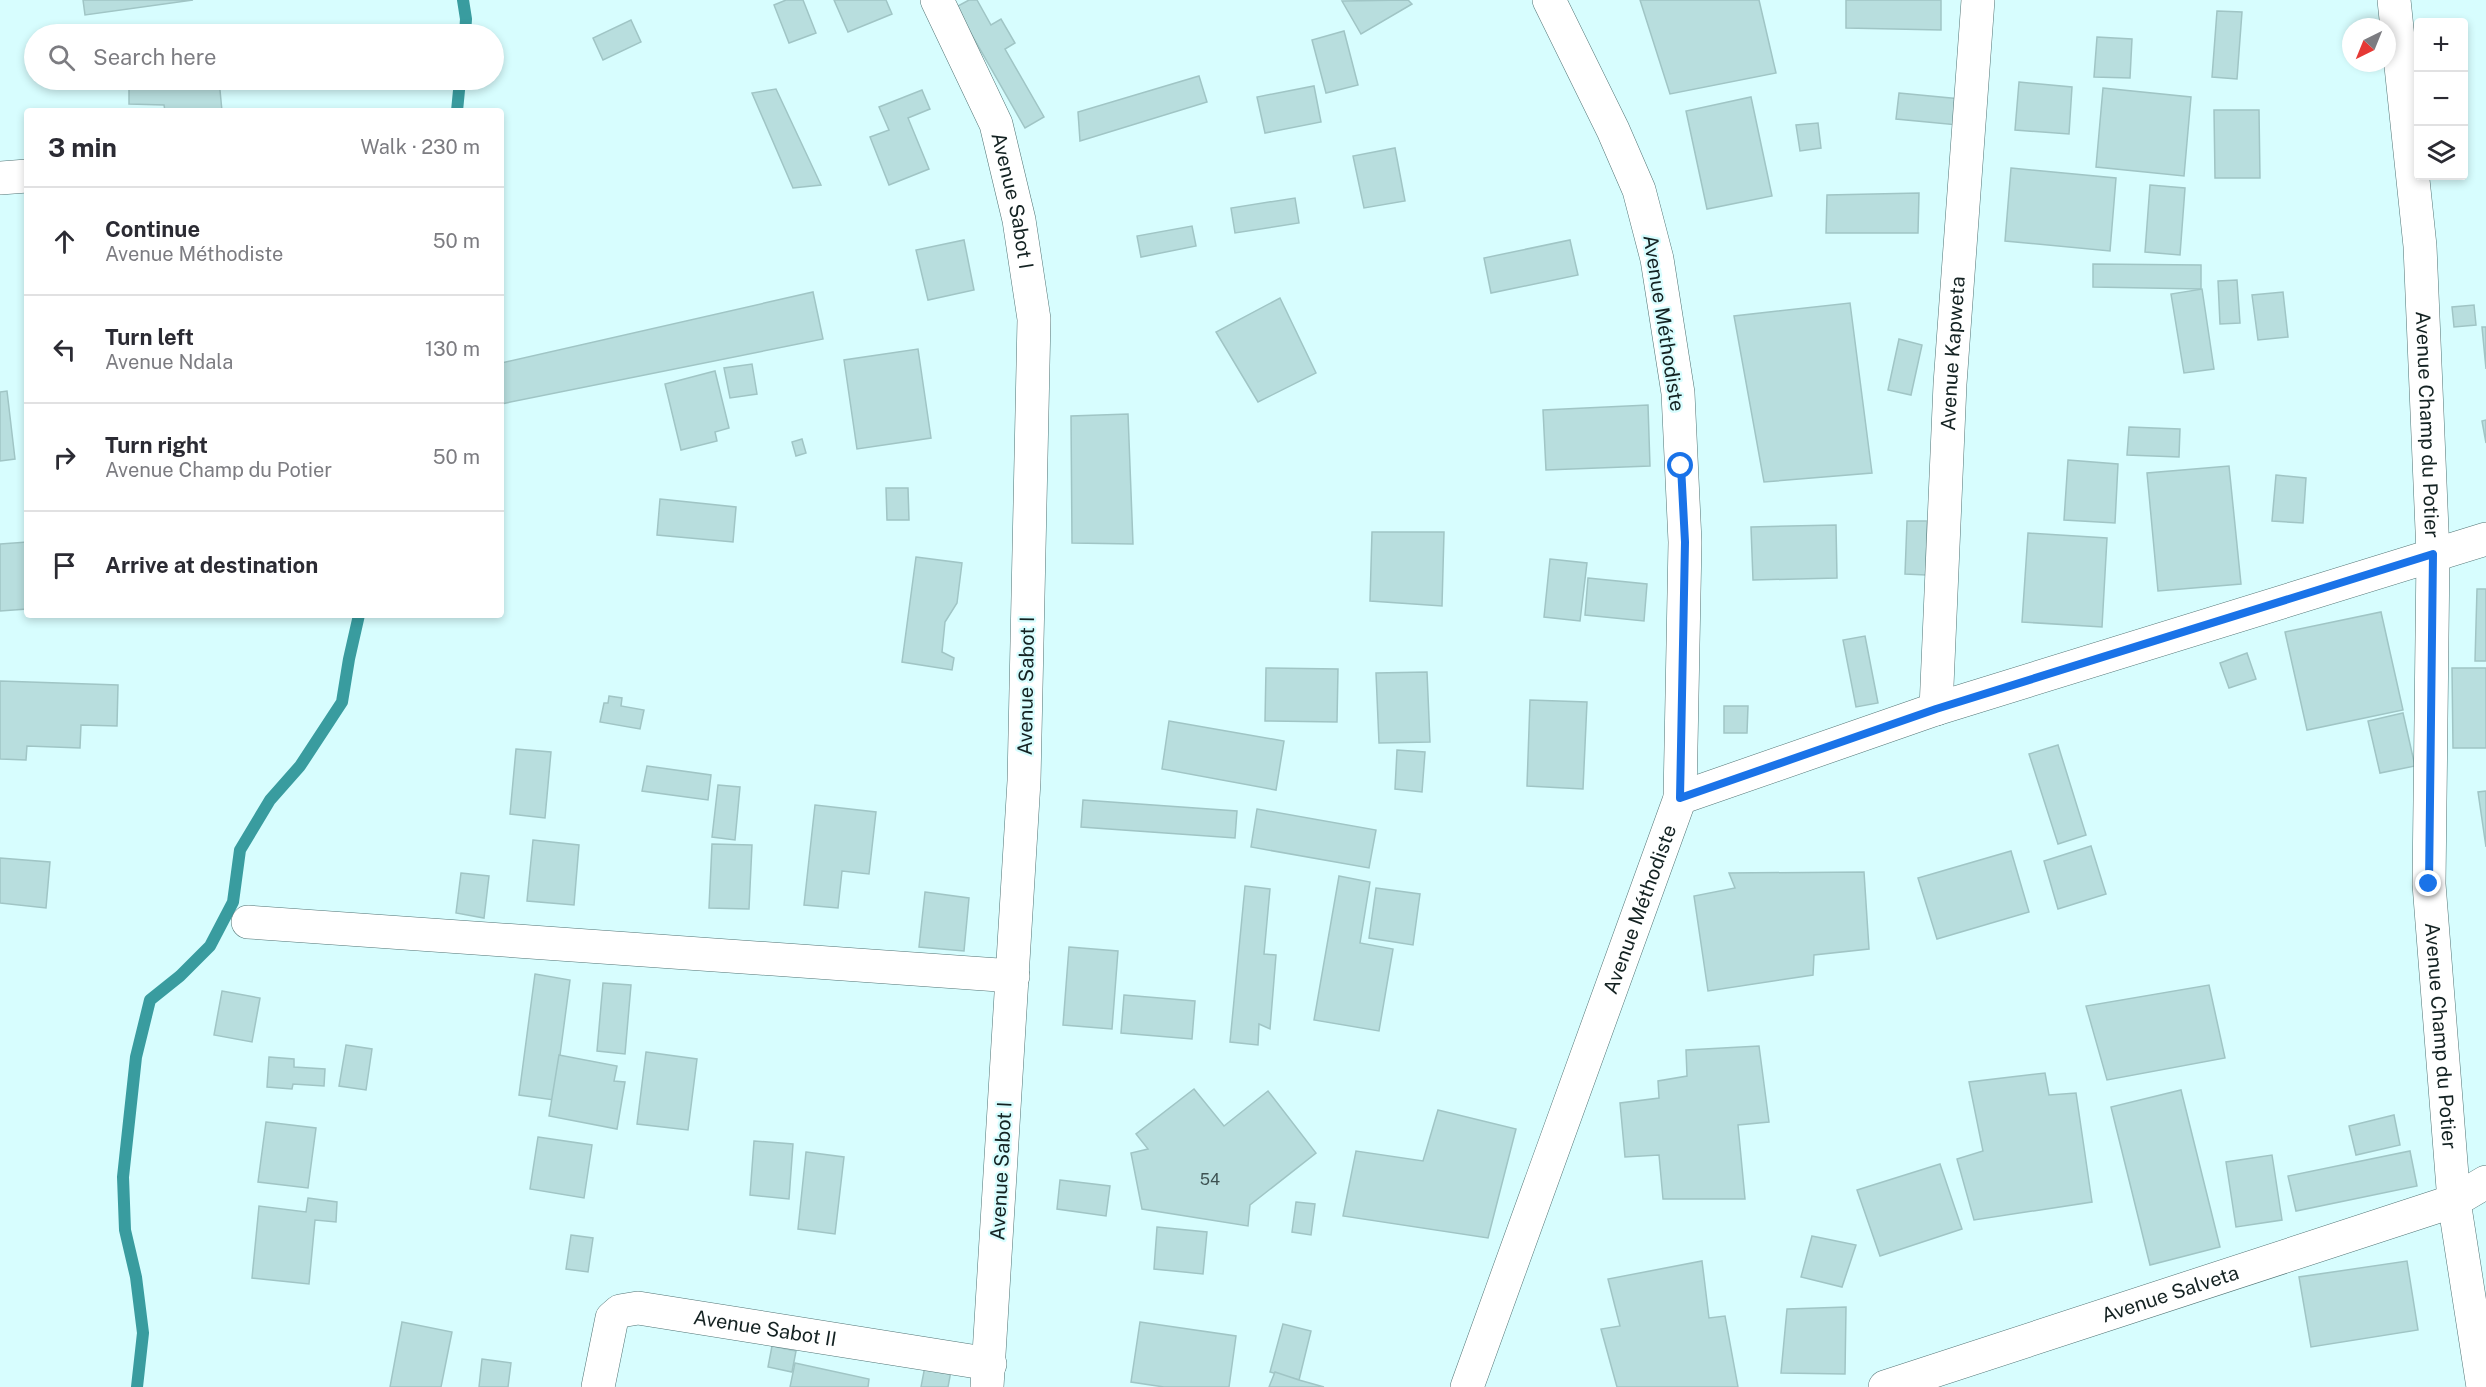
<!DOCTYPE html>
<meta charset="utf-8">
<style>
:root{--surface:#fff;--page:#f2f2f3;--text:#2b2b33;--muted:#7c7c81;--line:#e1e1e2}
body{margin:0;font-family:"Public Sans",sans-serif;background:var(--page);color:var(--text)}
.controls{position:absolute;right:18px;top:18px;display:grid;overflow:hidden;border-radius:6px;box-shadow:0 3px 9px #0003}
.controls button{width:54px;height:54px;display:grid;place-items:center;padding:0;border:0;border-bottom:2px solid var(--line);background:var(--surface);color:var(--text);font:30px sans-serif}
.compass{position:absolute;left:2342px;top:18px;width:54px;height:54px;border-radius:50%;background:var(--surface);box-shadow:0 3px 9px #0003;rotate:223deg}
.stop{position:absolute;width:18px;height:18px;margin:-14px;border:4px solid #1a73e8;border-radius:50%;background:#fff}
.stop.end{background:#1a73e8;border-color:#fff;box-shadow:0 2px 6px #0008}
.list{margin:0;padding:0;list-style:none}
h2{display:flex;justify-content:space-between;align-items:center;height:78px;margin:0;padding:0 24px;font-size:26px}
h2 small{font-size:20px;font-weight:400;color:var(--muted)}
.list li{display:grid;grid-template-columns:39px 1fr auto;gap:18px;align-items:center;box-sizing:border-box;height:108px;padding:0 24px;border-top:2px solid var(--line)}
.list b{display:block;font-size:22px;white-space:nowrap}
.list p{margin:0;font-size:20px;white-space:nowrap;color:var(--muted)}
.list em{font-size:20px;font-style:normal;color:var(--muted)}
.icon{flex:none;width:33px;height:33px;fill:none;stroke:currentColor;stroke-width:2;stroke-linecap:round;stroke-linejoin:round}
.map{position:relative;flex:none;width:2486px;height:1387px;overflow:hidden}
.search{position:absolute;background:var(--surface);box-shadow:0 3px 9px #0003;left:24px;top:24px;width:480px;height:66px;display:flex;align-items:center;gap:15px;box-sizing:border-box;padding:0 21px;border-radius:33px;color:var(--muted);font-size:22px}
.panel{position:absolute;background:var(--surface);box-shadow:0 3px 9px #0003;left:24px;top:108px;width:480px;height:510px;border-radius:6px}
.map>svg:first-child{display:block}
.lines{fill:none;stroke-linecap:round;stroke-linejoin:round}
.stream{stroke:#399c9f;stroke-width:12}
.building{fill:#b8dede;stroke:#a0c5c5;stroke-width:1.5}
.minor-casing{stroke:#527475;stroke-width:34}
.minor{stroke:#fff;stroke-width:33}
.route{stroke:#1a73e8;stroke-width:8}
.labels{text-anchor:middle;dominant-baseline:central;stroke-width:4.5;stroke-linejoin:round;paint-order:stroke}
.number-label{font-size:16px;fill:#3d5151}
.street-label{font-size:20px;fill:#142222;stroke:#d7fdfe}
</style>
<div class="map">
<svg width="2486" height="1387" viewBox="0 0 2486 1387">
<rect width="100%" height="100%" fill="#d7fdfe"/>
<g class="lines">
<g class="stream">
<path d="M 463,0 L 466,19 L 465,34"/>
<path d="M 457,111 L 460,80"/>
<path d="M 137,1387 L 143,1333 L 136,1277 L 125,1230 L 123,1177 L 136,1057 L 150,1000 L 180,976 L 210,946 L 233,902 L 240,850 L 270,800 L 300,766 L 342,702 L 349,659 L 359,615"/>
</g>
</g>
<g class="building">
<path d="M 83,0 L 193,0 L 85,15 Z"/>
<path d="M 786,0 L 803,0 L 816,33 L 789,43 L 774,5 Z"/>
<path d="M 834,0 L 886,0 L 892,14 L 848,32 Z"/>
<path d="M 969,0 L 977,0 L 991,25 L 1001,19 L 1015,43 L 1005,49 L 1044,117 L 1025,128 L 956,7 Z"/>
<path d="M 1408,0 L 1412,4 L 1361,34 L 1342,1 Z"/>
<path d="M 1640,0 L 1759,0 L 1776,73 L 1670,94 Z"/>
<path d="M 1846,0 L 1941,0 L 1941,30 L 1846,28 Z"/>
<path d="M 2217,11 L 2242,12 L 2237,79 L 2212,77 Z"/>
<path d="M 631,20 L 641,42 L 603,60 L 593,38 Z"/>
<path d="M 1344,31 L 1358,85 L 1326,93 L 1312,40 Z"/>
<path d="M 2097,37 L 2132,39 L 2130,78 L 2094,77 Z"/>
<path d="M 1199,76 L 1207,102 L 1080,141 L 1078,112 Z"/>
<path d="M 129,80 L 219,80 L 222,111 L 165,111 L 164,105 L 129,104 Z"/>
<path d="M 2019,82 L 2072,87 L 2069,134 L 2015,130 Z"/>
<path d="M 1314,86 L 1321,122 L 1265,133 L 1257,97 Z"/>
<path d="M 2103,88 L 2191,97 L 2184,176 L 2096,167 Z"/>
<path d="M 776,89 L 821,185 L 793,188 L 752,93 Z"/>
<path d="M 922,90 L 930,109 L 908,118 L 929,169 L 889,185 L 870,137 L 889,130 L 879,107 Z"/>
<path d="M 1899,93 L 1961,99 L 1958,125 L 1896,119 Z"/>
<path d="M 1751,97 L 1772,196 L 1707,209 L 1686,111 Z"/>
<path d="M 2214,110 L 2259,110 L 2260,178 L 2215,178 Z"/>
<path d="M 1818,123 L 1821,148 L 1800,151 L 1796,125 Z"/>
<path d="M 1395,148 L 1405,201 L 1364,208 L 1353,156 Z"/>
<path d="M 2011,168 L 2116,178 L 2110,251 L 2005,241 Z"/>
<path d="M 2150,185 L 2185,188 L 2180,255 L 2145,252 Z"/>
<path d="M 1919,193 L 1918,233 L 1826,233 L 1827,195 Z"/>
<path d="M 1295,198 L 1299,223 L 1235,233 L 1231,208 Z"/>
<path d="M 1192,226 L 1196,246 L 1141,257 L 1137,236 Z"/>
<path d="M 964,240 L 974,290 L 928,300 L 916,250 Z"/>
<path d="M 1570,240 L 1578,275 L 1491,293 L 1484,258 Z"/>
<path d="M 2093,264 L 2201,265 L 2201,289 L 2093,287 Z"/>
<path d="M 2237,280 L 2240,323 L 2220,324 L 2218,281 Z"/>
<path d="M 2202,289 L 2214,369 L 2184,373 L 2171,294 Z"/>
<path d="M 813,292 L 823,339 L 501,404 L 501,363 Z"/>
<path d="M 2283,292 L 2288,337 L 2258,340 L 2252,295 Z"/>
<path d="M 1280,298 L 1316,373 L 1258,402 L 1216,332 Z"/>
<path d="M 1850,303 L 1872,473 L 1764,482 L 1734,316 Z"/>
<path d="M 2474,305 L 2476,325 L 2454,327 L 2452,307 Z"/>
<path d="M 2482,327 L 2486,327 L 2486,369 Z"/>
<path d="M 1899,339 L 1922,345 L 1911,395 L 1888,390 Z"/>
<path d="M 918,349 L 931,438 L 857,449 L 844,360 Z"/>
<path d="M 752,364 L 757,394 L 730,398 L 724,368 Z"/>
<path d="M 715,371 L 729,428 L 715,432 L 717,441 L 681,450 L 665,384 Z"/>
<path d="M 7,391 L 15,459 L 0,461 L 0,392 Z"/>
<path d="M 1648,405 L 1650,466 L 1546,470 L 1543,410 Z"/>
<path d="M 1128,414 L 1133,544 L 1072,543 L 1071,416 Z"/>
<path d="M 2486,420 L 2486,443 L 2482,421 Z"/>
<path d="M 2129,427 L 2180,429 L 2179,457 L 2127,455 Z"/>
<path d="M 802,439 L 806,453 L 796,456 L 792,442 Z"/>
<path d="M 2068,460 L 2118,464 L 2115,523 L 2064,520 Z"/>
<path d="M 2229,466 L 2241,584 L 2158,591 L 2147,473 Z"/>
<path d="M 2276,475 L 2306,478 L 2303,523 L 2272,521 Z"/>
<path d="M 886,488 L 908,488 L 909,520 L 887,520 Z"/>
<path d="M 660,499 L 736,507 L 733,542 L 657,535 Z"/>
<path d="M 1907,521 L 1927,521 L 1926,575 L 1905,574 Z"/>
<path d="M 1836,525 L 1837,578 L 1753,580 L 1751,527 Z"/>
<path d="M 1372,532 L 1444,532 L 1442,606 L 1370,601 Z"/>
<path d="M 2028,533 L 2107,538 L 2102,627 L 2022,622 Z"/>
<path d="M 27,542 L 27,609 L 0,611 L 0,544 Z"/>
<path d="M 916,557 L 962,563 L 957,603 L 945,622 L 942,652 L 954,658 L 952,670 L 902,662 Z"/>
<path d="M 1550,559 L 1587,563 L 1580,621 L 1544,617 Z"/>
<path d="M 1588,578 L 1647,584 L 1644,621 L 1585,615 Z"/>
<path d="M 2477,589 L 2486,589 L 2486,661 L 2475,661 Z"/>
<path d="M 2381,612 L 2403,710 L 2307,730 L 2285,632 Z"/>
<path d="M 1865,636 L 1878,703 L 1856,707 L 1843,640 Z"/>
<path d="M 2247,653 L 2256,679 L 2229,688 L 2220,663 Z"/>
<path d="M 1266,668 L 1338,669 L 1337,722 L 1265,721 Z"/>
<path d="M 2452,668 L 2486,668 L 2486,748 L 2453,748 Z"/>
<path d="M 1427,672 L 1430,742 L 1379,743 L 1376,673 Z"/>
<path d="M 0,681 L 118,685 L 117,726 L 81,725 L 80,748 L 27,746 L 26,760 L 0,759 Z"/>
<path d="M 609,696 L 622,698 L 621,706 L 644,710 L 640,729 L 600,722 L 604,703 L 608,703 Z"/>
<path d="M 1530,700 L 1587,702 L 1583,789 L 1527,786 Z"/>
<path d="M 1724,706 L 1748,706 L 1747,733 L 1724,733 Z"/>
<path d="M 2403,713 L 2415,766 L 2380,773 L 2368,721 Z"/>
<path d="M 1169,721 L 1284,741 L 1276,790 L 1162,769 Z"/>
<path d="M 2058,745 L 2086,835 L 2058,844 L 2029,754 Z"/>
<path d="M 516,749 L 551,752 L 545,818 L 510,814 Z"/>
<path d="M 1397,750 L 1425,752 L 1422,792 L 1395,789 Z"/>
<path d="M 647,766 L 711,775 L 708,800 L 642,791 Z"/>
<path d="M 718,785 L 740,787 L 735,840 L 712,837 Z"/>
<path d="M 2486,791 L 2486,847 L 2478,792 Z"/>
<path d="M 1083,800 L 1237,811 L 1235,838 L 1081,827 Z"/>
<path d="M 815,805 L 876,812 L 869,874 L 842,871 L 838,908 L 804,905 Z"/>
<path d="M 1257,809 L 1376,830 L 1369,868 L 1251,847 Z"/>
<path d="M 533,840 L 579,845 L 574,905 L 527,901 Z"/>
<path d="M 712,844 L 752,845 L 749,909 L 709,908 Z"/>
<path d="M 2091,846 L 2106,894 L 2058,909 L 2044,861 Z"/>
<path d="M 2011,851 L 2029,912 L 1937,939 L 1918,878 Z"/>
<path d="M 0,858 L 50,862 L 46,908 L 0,903 Z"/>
<path d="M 1864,872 L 1869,949 L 1814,955 L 1813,975 L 1708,991 L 1694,896 L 1735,888 L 1729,873 Z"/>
<path d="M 461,873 L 489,876 L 484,918 L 456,913 Z"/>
<path d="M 1339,876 L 1370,882 L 1360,943 L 1393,949 L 1379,1031 L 1314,1020 Z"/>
<path d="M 1245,886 L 1270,889 L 1264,954 L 1276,955 L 1270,1029 L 1259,1024 L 1258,1045 L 1230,1042 Z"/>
<path d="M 1376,888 L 1420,894 L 1413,945 L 1369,938 Z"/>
<path d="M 925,892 L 969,898 L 964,951 L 919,947 Z"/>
<path d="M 1069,947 L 1118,951 L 1112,1029 L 1063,1025 Z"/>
<path d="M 535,974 L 570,980 L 554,1100 L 519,1095 Z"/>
<path d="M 603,983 L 631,985 L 625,1054 L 597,1051 Z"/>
<path d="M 2209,985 L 2225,1058 L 2107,1080 L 2086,1006 Z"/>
<path d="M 222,991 L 260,998 L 252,1042 L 214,1035 Z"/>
<path d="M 1124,995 L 1195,1001 L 1192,1039 L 1121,1033 Z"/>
<path d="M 346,1045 L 372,1049 L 366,1090 L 339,1086 Z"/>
<path d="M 1759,1046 L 1769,1122 L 1738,1125 L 1745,1199 L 1663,1199 L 1659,1155 L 1625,1157 L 1620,1103 L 1659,1098 L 1658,1081 L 1687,1076 L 1686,1050 Z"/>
<path d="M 646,1052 L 697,1059 L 688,1130 L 637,1124 Z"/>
<path d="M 559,1055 L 617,1066 L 614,1081 L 625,1082 L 617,1129 L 549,1116 Z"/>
<path d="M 269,1057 L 294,1059 L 294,1067 L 325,1069 L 324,1086 L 293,1084 L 292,1089 L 267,1087 Z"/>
<path d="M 2045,1073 L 2049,1095 L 2076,1093 L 2092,1202 L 1974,1220 L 1957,1159 L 1983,1151 L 1969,1082 Z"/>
<path d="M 1194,1089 L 1224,1126 L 1268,1091 L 1316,1153 L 1250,1205 L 1248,1226 L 1142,1209 L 1131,1153 L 1148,1149 L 1136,1134 Z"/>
<path d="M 2181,1090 L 2220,1247 L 2150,1265 L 2111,1107 Z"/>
<path d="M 1438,1110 L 1516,1129 L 1488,1238 L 1343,1216 L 1356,1151 L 1423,1161 Z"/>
<path d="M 2394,1115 L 2400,1145 L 2356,1155 L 2349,1126 Z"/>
<path d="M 266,1122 L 316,1128 L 308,1188 L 258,1182 Z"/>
<path d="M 538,1137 L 592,1145 L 584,1198 L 530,1189 Z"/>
<path d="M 754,1141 L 793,1144 L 789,1199 L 750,1195 Z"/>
<path d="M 2410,1151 L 2417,1186 L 2296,1211 L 2288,1176 Z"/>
<path d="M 806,1152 L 844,1157 L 835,1234 L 798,1229 Z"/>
<path d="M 2272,1155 L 2282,1220 L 2236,1227 L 2226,1162 Z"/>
<path d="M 1940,1164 L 1962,1229 L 1880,1256 L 1857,1190 Z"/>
<path d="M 1060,1180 L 1110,1186 L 1106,1216 L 1057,1209 Z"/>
<path d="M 308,1198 L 337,1202 L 336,1222 L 315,1220 L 309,1284 L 252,1278 L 259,1206 L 306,1212 Z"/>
<path d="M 1296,1202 L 1315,1204 L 1311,1235 L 1292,1232 Z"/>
<path d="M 1157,1227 L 1207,1232 L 1203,1274 L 1154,1269 Z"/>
<path d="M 571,1235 L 593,1238 L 588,1272 L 566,1269 Z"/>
<path d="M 1812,1236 L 1856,1245 L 1842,1287 L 1801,1277 Z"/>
<path d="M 1702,1261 L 1709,1318 L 1725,1316 L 1738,1387 L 1617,1387 L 1601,1329 L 1620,1326 L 1608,1279 Z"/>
<path d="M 2407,1261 L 2418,1330 L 2311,1347 L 2299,1277 Z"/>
<path d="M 1846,1307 L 1845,1374 L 1781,1373 L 1787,1309 Z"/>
<path d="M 402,1322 L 452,1332 L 441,1387 L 390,1387 Z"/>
<path d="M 1140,1322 L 1236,1336 L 1229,1387 L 1164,1387 L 1131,1382 Z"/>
<path d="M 1283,1324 L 1311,1331 L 1299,1380 L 1270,1372 Z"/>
<path d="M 772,1346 L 796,1351 L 792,1372 L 768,1367 Z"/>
<path d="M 482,1359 L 511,1363 L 508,1387 L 479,1387 Z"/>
<path d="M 795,1363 L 869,1379 L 868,1387 L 790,1387 Z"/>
<path d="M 925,1366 L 951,1371 L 948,1387 L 921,1387 Z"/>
<path d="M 1275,1372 L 1299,1380 L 1324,1387 L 1269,1387 Z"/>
</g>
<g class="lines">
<defs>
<g id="minor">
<path id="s1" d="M 937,0 L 996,124 L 1019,220 L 1034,319 L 1024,781 L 987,1387"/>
<path id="s2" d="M 2394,0 L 2420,246 L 2433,554 L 2429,884 L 2454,1201 L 2483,1387"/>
<path d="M 0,178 L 27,176"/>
<path id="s3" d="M 1936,709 L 1950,384 L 1978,0"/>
<path d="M 1680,798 L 1936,709 L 2486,539"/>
<path d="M 248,922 L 1013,976"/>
<path id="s4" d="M 598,1387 L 612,1318 L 620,1311 L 638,1308 L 990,1364"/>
<path id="s5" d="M 1467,1387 L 1680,798 L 1685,542 L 1678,393 L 1657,259 L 1639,190 L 1613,130 L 1549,0"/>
<path id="s6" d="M 1885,1387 L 2454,1201 L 2486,1182"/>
</g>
</defs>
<use href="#minor" class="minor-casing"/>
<use href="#minor" class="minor"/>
</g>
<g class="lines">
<path class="route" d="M 1681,466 L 1685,542 L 1680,798 L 1936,709 L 2433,554 L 2429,884"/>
</g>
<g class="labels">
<g class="number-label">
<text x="1210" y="1179">54</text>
</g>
<g class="street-label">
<text stroke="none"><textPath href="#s1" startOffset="216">Avenue Sabot I</textPath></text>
<text transform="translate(1664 323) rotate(81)">Avenue Méthodiste</text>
<text stroke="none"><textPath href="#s3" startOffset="356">Avenue Kapweta</textPath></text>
<text stroke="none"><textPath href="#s2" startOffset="426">Avenue Champ du Potier</textPath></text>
<text transform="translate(1026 686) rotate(-89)">Avenue Sabot I</text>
<text stroke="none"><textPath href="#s5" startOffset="508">Avenue Méthodiste</textPath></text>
<text stroke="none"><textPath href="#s2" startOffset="1038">Avenue Champ du Potier</textPath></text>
<text transform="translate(1001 1171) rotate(-87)">Avenue Sabot I</text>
<text stroke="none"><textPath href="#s6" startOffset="300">Avenue Salveta</textPath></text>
<text stroke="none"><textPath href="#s4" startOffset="228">Avenue Sabot II</textPath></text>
</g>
</g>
</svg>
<div class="controls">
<button>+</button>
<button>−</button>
<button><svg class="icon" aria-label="layers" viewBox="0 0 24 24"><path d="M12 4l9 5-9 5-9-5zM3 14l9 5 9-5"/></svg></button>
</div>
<svg class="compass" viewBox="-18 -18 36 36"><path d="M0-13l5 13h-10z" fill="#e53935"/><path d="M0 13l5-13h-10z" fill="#7c7c81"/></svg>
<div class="stop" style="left:1681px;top:466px"></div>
<div class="stop end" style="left:2429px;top:884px"></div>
<div class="search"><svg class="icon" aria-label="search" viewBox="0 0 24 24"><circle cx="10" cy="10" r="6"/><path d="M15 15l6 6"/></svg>Search here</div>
<section class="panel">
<h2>3 min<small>Walk · 230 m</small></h2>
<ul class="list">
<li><svg class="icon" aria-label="ahead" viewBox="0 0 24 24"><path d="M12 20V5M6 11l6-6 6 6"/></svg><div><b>Continue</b><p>Avenue Méthodiste</p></div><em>50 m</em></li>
<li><svg class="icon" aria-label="left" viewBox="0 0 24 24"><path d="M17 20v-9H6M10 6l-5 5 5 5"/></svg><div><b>Turn left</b><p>Avenue Ndala</p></div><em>130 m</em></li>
<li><svg class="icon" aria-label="right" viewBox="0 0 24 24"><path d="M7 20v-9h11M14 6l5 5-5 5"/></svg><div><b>Turn right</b><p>Avenue Champ du Potier</p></div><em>50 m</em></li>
<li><svg class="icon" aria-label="arrive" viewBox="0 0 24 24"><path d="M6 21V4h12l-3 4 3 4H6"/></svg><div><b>Arrive at destination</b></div></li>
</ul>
</section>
</div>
